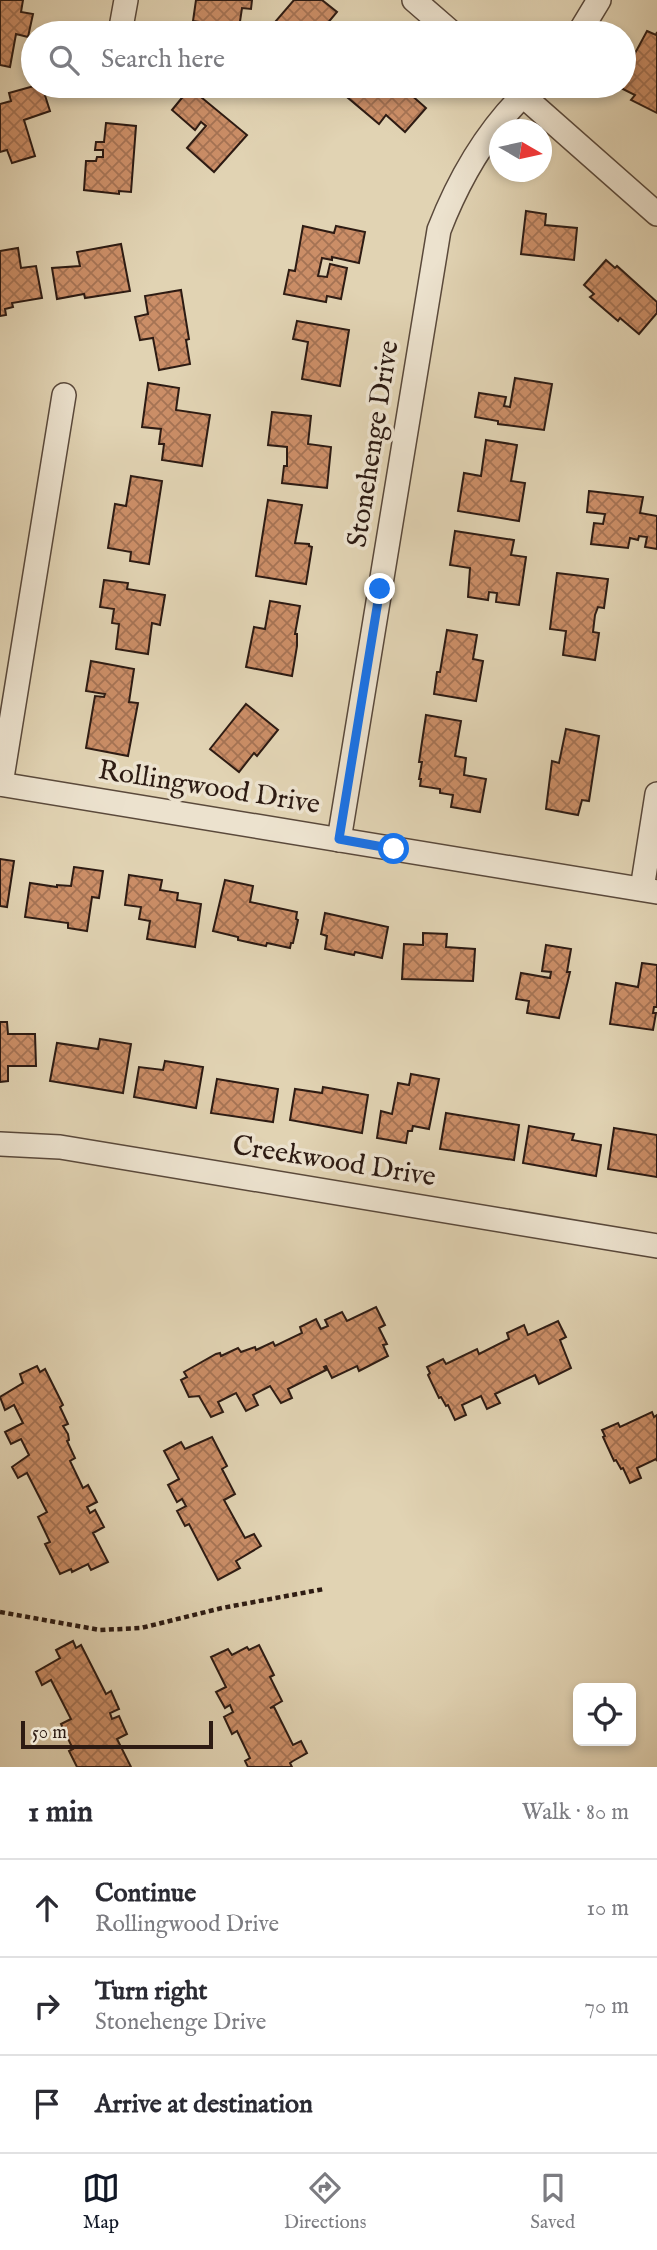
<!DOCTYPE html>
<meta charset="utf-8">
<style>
:root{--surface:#fff;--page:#f2f2f3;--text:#2b2b33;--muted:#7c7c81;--line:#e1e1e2;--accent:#111827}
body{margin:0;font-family:"IM FELL English",serif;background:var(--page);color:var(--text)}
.controls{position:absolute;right:21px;bottom:21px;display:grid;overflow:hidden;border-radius:10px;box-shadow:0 4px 10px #0003}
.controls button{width:63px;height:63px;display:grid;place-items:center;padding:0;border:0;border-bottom:2px solid var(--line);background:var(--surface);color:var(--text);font:35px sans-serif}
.compass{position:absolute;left:489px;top:119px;width:63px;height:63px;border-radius:50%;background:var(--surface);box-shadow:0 4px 10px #0003;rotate:99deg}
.scale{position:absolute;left:21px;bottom:18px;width:192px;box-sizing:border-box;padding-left:7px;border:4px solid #2d1b13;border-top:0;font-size:19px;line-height:24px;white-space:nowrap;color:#2d1b13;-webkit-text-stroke:5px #ece2ce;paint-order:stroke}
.stop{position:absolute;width:21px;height:21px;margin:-16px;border:5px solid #1a73e8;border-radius:50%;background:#fff}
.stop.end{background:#1a73e8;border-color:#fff;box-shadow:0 2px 7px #0008}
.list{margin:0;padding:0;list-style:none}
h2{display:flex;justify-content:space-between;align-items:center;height:91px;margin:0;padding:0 28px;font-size:30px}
h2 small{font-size:23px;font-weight:400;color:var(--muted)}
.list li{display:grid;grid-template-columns:46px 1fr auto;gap:21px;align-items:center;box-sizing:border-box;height:98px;padding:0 28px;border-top:2px solid var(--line)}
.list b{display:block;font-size:26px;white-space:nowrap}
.list p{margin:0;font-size:23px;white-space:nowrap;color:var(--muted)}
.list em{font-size:23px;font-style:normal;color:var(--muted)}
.icon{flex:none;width:38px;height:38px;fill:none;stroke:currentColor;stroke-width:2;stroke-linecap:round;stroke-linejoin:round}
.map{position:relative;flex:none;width:657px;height:1767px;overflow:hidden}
.search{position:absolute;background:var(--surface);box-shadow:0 4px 10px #0003;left:21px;right:21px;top:21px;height:77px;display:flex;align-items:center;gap:18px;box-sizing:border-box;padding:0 24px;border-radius:38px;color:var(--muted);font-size:26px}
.sheet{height:385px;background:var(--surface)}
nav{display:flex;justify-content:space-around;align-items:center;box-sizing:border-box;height:98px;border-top:2px solid var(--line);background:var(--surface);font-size:19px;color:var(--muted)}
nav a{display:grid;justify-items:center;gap:4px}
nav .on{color:var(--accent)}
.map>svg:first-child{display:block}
.building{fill:url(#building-cross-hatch);stroke:#2d1b13;stroke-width:2}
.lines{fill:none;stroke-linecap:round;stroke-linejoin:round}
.street-casing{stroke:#5a493b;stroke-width:26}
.path{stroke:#2d1b13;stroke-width:4.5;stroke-dasharray:5 3.5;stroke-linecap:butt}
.street{stroke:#ece2ce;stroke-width:23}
.route{stroke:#1a73e8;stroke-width:9}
.labels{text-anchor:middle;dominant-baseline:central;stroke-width:7;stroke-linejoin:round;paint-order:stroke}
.street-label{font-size:28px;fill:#2d1b13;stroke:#ece2ce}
</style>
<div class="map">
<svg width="657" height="1767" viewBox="0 0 657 1767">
<defs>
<pattern id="building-cross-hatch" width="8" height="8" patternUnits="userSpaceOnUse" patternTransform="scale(1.75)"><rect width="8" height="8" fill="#cb8e67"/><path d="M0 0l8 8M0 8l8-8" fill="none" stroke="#a57354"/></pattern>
</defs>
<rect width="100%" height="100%" fill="#e1d3b3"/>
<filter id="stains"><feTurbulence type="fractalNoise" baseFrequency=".00286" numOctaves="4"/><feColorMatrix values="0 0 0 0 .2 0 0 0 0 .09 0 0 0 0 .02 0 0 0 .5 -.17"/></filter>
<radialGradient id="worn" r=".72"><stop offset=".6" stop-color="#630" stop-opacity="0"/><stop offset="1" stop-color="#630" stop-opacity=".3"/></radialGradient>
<g class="building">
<path d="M 0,0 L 23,0 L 21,12 L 33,14 L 28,37 L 16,34 L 10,67 L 0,65 Z"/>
<path d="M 196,0 L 252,0 L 251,9 L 242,8 L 239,28 L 193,21 Z"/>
<path d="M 294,0 L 322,0 L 337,12 L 321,31 L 323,33 L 289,33 L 275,22 Z"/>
<path d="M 647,31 L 656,35 L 657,32 L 657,113 L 631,100 L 635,95 L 617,86 L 624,86 L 624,69 L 626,70 Z"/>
<path d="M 34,86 L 42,86 L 50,111 L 24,120 L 35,156 L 12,163 L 7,150 L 0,152 L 0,104 L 11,101 L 9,93 Z"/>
<path d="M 356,86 L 401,86 L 426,108 L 405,132 L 386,115 L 379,124 L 347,97 Z"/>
<path d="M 190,88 L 247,135 L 214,172 L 187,148 L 206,126 L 201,122 L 195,130 L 172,110 Z"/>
<path d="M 106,123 L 136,126 L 131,192 L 119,191 L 119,194 L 84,190 L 86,161 L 96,161 L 97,157 L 103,157 L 103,150 L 95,150 L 96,142 L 104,142 Z"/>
<path d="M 526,211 L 546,214 L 545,225 L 577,228 L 574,260 L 521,254 Z"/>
<path d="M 303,226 L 334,233 L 336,226 L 365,232 L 359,263 L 332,257 L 332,260 L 322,258 L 318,276 L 327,277 L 330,264 L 347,268 L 341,299 L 327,296 L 326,302 L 284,294 L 289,270 L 295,271 Z"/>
<path d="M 121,244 L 130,291 L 85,298 L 84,294 L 57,299 L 52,268 L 80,266 L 77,252 Z"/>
<path d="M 18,248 L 21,268 L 36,266 L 42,298 L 12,303 L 13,307 L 5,309 L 6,315 L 0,316 L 0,251 Z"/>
<path d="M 606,260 L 615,268 L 617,266 L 657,302 L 657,313 L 639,334 L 620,318 L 618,321 L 590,297 L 594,294 L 584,285 Z"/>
<path d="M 181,290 L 189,339 L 186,340 L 190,364 L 159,370 L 153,338 L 140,340 L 135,317 L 148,314 L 145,296 Z"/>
<path d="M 297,321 L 349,330 L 340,386 L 302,379 L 308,342 L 293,339 Z"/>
<path d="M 515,378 L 552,384 L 544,430 L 498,424 L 498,421 L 475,417 L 479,393 L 506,397 L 504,406 L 510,407 Z"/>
<path d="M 148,383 L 179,388 L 176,410 L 210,415 L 202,466 L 162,460 L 164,444 L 159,444 L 161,429 L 142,427 Z"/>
<path d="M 272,412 L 311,416 L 308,444 L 331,447 L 327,488 L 282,483 L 284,466 L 287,466 L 287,447 L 268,445 Z"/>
<path d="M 486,440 L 517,445 L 511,481 L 525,483 L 519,521 L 458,511 L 464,473 L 481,476 Z"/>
<path d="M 131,476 L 162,481 L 149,564 L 130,561 L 131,552 L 108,548 L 115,504 L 126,506 Z"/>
<path d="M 589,491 L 643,497 L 640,513 L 657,516 L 657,549 L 645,547 L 647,537 L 639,536 L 638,540 L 630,538 L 628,548 L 591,544 L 594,523 L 603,524 L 605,514 L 587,512 Z"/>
<path d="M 268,500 L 302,505 L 295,543 L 309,544 L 309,546 L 312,547 L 306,584 L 256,576 Z"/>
<path d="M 455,531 L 514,540 L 511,555 L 526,557 L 519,605 L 496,602 L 497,593 L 489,592 L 488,600 L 468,597 L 470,568 L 450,565 Z"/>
<path d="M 557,573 L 608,579 L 604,608 L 598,607 L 595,615 L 593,632 L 599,633 L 595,660 L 563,655 L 566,631 L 550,629 Z"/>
<path d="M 104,580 L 128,583 L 127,589 L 165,595 L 160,625 L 152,623 L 148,654 L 116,649 L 119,624 L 112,623 L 114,609 L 100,607 Z"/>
<path d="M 270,601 L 300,606 L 295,634 L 297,634 L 297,646 L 292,676 L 246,667 L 254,627 L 265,629 Z"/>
<path d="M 447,630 L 477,635 L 473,659 L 483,661 L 476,701 L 434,694 L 437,672 L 440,672 Z"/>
<path d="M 91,661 L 134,669 L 129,702 L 138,703 L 128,756 L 86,748 L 95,696 L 104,697 L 105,694 L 86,691 Z"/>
<path d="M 246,704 L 278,730 L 257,756 L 254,753 L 239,772 L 210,749 Z"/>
<path d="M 426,715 L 461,721 L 455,756 L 466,758 L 464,775 L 486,779 L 480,812 L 451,807 L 453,795 L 440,793 L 440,789 L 420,786 L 421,779 L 419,779 L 422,762 L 419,762 Z"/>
<path d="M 566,729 L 599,736 L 589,801 L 582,800 L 578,815 L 546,809 L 552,761 L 559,763 Z"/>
<path d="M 0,859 L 14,861 L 7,907 L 0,906 Z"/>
<path d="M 74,867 L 103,871 L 99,898 L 92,897 L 87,931 L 68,928 L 68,923 L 25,917 L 30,883 L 57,887 L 57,885 L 71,886 Z"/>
<path d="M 129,875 L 162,880 L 160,890 L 178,893 L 177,900 L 201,904 L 195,947 L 147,939 L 150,921 L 139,919 L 141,907 L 125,905 Z"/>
<path d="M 225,880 L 253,886 L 250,902 L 297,912 L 296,919 L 298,920 L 293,943 L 291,943 L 290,948 L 267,943 L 266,946 L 238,940 L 238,937 L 213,931 Z"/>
<path d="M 325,913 L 388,927 L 382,958 L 355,952 L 354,955 L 325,949 L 327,936 L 321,934 Z"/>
<path d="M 423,933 L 447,934 L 446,947 L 475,949 L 473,981 L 402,979 L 404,944 L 423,945 Z"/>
<path d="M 546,945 L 571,949 L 567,972 L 570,972 L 559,1018 L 527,1013 L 529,1001 L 516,999 L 521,973 L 550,978 L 551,972 L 542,971 Z"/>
<path d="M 642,963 L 657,965 L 657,1007 L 654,1007 L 653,1013 L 656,1013 L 653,1030 L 610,1024 L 616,983 L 638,987 Z"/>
<path d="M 0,1022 L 7,1022 L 8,1034 L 35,1034 L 36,1066 L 8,1066 L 8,1081 L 0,1082 Z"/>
<path d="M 100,1039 L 131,1044 L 123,1093 L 50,1081 L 57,1043 L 98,1049 Z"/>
<path d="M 165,1061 L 203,1067 L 196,1108 L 134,1097 L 139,1067 L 163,1070 Z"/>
<path d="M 411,1074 L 439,1079 L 429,1129 L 413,1126 L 412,1131 L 408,1131 L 406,1143 L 377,1138 L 381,1111 L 392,1114 L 398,1083 L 409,1085 Z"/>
<path d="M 217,1079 L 278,1089 L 273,1122 L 211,1113 Z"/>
<path d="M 323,1087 L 368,1095 L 362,1133 L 290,1120 L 295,1089 L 322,1093 Z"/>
<path d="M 446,1113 L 519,1125 L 514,1160 L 440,1149 Z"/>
<path d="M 529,1126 L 574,1134 L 572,1140 L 601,1145 L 596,1176 L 523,1163 Z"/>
<path d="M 614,1128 L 657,1135 L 657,1177 L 608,1169 Z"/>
<path d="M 376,1307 L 385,1325 L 379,1328 L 387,1344 L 383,1345 L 388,1356 L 359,1371 L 357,1366 L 332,1378 L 326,1366 L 324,1367 L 326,1370 L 288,1389 L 292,1398 L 281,1403 L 270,1386 L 253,1395 L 258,1405 L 246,1411 L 236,1393 L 218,1402 L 223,1412 L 211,1417 L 199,1396 L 189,1397 L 181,1380 L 187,1377 L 184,1372 L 216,1354 L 220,1353 L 221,1356 L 238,1348 L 241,1352 L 255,1347 L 256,1350 L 273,1342 L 275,1346 L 302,1333 L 300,1327 L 316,1319 L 321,1329 L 328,1326 L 325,1320 L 342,1312 L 347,1321 Z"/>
<path d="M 558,1321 L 566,1337 L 560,1340 L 571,1368 L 539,1384 L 535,1375 L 495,1394 L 500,1403 L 487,1409 L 481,1396 L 462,1405 L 466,1415 L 455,1420 L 448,1405 L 446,1406 L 441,1397 L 439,1398 L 428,1375 L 430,1373 L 427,1367 L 443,1359 L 446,1364 L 477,1349 L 479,1354 L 509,1339 L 507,1333 L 524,1325 L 528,1335 Z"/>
<path d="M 37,1366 L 40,1372 L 45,1369 L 63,1405 L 60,1407 L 68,1424 L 63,1426 L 68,1434 L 69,1440 L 67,1441 L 75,1458 L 70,1461 L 83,1488 L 88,1485 L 97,1502 L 87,1507 L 90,1513 L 95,1510 L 104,1527 L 93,1533 L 108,1562 L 91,1570 L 88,1564 L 72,1572 L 71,1569 L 60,1574 L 45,1544 L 50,1542 L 38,1517 L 47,1512 L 27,1473 L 18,1478 L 12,1467 L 29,1455 L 21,1439 L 11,1444 L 5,1432 L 23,1423 L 14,1405 L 5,1410 L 0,1397 L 23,1383 L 20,1374 Z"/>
<path d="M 652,1412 L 654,1417 L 657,1415 L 657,1461 L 656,1459 L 637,1468 L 641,1478 L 630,1483 L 623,1468 L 621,1469 L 616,1460 L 614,1461 L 603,1437 L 605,1436 L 602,1430 L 618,1423 L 620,1427 Z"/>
<path d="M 212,1437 L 227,1466 L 222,1469 L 235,1494 L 224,1500 L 245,1538 L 254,1534 L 261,1546 L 236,1561 L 240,1568 L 218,1580 L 189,1524 L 185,1526 L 177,1511 L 186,1506 L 182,1499 L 177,1502 L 168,1485 L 179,1479 L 164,1451 L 181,1442 L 185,1449 Z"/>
<path d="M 73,1641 L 76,1648 L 81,1645 L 106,1694 L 111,1691 L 119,1709 L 110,1713 L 112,1719 L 119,1716 L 127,1734 L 117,1739 L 131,1767 L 77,1767 L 69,1751 L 73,1749 L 61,1724 L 71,1719 L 51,1680 L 42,1685 L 36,1672 L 60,1658 L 56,1650 Z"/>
<path d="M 259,1645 L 274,1675 L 270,1677 L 282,1701 L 270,1708 L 274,1707 L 293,1745 L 301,1741 L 307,1753 L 293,1761 L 290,1763 L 292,1767 L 248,1767 L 245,1761 L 250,1758 L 237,1731 L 232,1734 L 224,1717 L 233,1712 L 230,1705 L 225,1708 L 216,1692 L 226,1687 L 211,1657 L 228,1649 L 232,1655 L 247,1647 L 249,1650 Z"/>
</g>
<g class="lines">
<defs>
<g id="street">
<path d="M 414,0 L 452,33"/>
<path d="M 120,33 L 126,0"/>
<path d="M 579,33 L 599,0"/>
<path d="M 512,86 L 657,214"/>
<path d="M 0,784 L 657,892"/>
<path d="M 1,784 L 64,395"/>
<path d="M 339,840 L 439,230 C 460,176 490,125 533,86"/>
<path d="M 642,889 L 657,794"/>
<path d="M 0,1144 L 60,1147 L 657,1246"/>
</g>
</defs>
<use href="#street" class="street-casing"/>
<path class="path" d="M 0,1612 L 100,1630 L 141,1628 L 222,1608 L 324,1589"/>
<use href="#street" class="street"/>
</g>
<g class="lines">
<path class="route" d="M 380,589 L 339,839 L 394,849"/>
</g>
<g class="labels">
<g class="street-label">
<text transform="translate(374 444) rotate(-81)">Stonehenge Drive</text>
<text transform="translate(209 788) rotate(9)">Rollingwood Drive</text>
<text transform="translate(334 1162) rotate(9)">Creekwood Drive</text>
</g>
</g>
<rect width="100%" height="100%" filter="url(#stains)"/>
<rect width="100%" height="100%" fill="url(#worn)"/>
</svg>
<div class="controls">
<button><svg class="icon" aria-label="locate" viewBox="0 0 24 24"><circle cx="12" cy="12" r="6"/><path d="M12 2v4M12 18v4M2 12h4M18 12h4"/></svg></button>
</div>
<svg class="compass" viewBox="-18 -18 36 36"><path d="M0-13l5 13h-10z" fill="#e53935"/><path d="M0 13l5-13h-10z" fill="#7c7c81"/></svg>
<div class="scale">50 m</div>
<div class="stop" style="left:394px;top:849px"></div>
<div class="stop end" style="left:380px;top:589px"></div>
<div class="search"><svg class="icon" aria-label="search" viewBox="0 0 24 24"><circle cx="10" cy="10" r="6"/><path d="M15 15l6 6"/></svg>Search here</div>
</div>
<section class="sheet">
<h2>1 min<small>Walk · 80 m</small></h2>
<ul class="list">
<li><svg class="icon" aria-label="ahead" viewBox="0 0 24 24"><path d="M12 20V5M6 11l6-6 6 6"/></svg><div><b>Continue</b><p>Rollingwood Drive</p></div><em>10 m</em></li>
<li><svg class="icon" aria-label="right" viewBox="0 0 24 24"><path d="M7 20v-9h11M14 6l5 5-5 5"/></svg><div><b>Turn right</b><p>Stonehenge Drive</p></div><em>70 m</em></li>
<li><svg class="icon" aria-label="arrive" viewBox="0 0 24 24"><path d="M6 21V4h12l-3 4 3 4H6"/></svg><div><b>Arrive at destination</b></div></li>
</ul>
</section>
<nav>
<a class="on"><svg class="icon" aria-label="map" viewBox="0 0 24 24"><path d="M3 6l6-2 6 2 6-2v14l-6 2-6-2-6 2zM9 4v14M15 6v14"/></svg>Map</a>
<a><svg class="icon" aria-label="directions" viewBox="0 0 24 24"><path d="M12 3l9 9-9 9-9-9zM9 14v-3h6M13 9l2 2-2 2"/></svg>Directions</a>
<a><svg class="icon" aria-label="saved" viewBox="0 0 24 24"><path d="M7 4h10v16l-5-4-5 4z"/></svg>Saved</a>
</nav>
